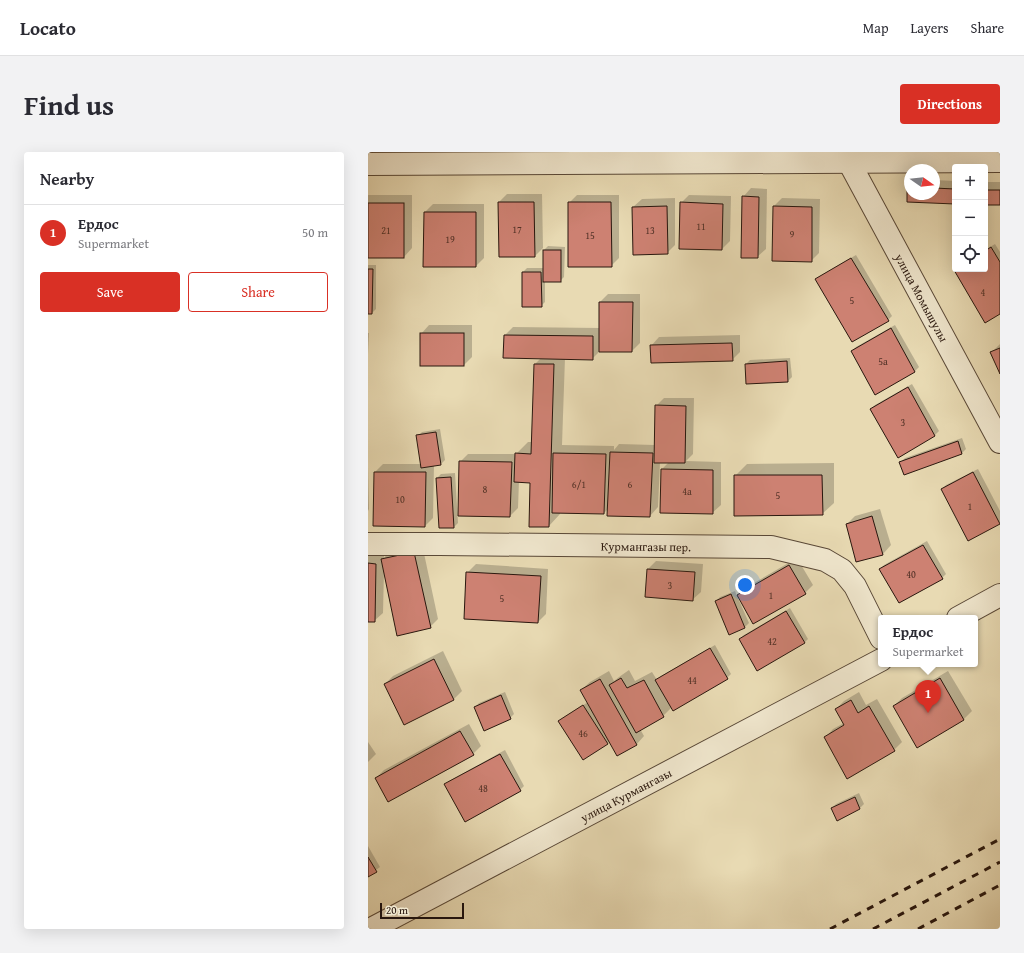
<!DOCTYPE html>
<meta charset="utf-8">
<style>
:root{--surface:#fff;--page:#f2f2f3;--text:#2b2b33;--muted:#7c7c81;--line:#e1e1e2;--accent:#d93025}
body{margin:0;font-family:"Gentium Book Plus",serif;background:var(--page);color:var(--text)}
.controls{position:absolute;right:12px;top:12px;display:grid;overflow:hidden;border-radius:4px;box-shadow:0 4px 16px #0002}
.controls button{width:36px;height:36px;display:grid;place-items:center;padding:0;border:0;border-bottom:1px solid var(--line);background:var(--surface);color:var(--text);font:20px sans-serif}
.compass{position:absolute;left:536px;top:12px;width:36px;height:36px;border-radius:50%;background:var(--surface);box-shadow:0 4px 16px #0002;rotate:104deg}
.scale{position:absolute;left:12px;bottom:10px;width:84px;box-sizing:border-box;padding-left:4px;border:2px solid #29170e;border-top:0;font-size:11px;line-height:14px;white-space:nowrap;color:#29170e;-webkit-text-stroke:3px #f0e7ce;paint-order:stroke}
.you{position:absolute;left:377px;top:433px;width:14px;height:14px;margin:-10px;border:3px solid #fff;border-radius:50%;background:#1a73e8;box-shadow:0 0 0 6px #1a73e833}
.badge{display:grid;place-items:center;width:26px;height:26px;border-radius:50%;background:var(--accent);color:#fff;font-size:13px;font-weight:700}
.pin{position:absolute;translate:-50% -33px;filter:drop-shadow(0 1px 2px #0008)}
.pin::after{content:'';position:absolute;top:21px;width:14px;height:12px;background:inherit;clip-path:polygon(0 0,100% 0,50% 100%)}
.popup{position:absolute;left:510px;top:463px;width:100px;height:52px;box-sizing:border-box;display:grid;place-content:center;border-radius:4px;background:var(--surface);filter:drop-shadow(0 1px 3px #0005);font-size:13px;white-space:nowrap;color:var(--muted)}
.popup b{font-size:15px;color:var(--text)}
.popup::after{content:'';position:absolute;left:50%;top:100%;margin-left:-8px;border:8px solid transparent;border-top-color:var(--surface)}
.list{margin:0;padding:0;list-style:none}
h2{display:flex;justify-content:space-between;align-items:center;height:52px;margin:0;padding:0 16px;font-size:17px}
h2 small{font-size:13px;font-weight:400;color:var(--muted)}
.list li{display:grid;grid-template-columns:26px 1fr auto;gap:12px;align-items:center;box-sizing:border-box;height:56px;padding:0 16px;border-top:1px solid var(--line)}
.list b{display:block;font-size:15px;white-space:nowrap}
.list p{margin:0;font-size:13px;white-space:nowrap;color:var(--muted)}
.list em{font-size:13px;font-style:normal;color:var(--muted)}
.actions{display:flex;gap:8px;padding:12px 16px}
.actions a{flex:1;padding:9px 0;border:1px solid var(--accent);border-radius:4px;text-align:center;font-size:14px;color:var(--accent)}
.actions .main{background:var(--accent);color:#fff}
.icon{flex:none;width:22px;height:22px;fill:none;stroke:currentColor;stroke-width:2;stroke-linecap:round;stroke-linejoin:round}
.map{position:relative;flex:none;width:632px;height:777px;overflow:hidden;border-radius:4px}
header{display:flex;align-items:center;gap:24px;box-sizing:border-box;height:56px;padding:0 20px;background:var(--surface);border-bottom:1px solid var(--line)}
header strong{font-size:19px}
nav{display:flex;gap:22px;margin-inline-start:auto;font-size:14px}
.intro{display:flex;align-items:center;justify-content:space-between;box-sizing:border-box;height:96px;padding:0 24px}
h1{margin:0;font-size:28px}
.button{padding:10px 18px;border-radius:4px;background:var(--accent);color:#fff;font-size:14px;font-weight:700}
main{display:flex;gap:24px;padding:0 24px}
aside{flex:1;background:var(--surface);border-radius:4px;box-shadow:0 4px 16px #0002}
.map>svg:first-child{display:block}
.shadow{fill:#0003}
.building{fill:#cd8172;stroke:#29170e}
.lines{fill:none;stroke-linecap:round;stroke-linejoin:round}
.street-casing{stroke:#594837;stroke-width:24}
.street{stroke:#f0e7ce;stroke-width:22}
.rail{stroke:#29170e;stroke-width:3;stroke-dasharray:7 7;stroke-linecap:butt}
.labels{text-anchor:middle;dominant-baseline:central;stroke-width:3;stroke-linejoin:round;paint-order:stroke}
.number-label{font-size:10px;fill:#523227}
.street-label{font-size:12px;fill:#29170e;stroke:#f0e7ce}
</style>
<header>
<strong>Locato</strong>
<nav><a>Map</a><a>Layers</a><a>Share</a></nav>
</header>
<div class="intro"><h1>Find us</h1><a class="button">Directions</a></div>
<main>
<aside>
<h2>Nearby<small></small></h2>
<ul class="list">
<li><span class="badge">1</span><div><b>Ердос</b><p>Supermarket</p></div><em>50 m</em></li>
</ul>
<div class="actions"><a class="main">Save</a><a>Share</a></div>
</aside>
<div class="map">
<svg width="632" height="777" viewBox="0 0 632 777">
<rect width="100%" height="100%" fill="#e8dab3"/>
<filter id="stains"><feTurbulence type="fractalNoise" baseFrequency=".005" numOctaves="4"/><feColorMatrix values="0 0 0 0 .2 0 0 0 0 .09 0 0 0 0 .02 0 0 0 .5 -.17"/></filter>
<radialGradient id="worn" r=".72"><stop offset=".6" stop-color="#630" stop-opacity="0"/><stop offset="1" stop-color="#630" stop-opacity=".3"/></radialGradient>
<g class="shadow">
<path d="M 566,28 L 587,29 L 587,51 L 540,49 L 540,36 L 542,34 L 542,42 L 566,42 Z"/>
<rect x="617" y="30" width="15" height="22"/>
<path d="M 383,36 L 399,37 L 398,97 L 389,105 L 375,45 Z"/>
<path d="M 139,42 L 174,42 L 175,96 L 167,104 L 131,50 Z"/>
<path d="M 0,43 L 44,43 L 44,96 L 36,105 L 0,105 Z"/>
<path d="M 209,43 L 251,43 L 251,106 L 243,114 L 201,51 Z"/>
<path d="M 321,43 L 363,44 L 362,89 L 354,97 L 313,51 Z"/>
<path d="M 307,46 L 307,93 L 299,101 L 265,55 L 274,47 Z"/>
<path d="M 414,46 L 452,47 L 451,101 L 443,109 L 406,54 Z"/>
<path d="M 65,52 L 116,52 L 116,106 L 108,114 L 57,60 Z"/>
<path d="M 627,92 L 632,100 L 632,161 L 587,118 L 588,117 L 617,117 L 617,98 Z"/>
<path d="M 180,94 L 197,95 L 196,125 L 192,129 L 177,129 L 177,150 L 173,154 L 155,120 L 159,116 L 176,116 L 176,98 Z"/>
<path d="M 488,103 L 524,164 L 520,168 L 448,127 L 452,124 Z"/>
<path d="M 0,113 L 8,113 L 8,157 L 4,161 L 0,161 Z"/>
<path d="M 240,142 L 272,142 L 272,191 L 264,199 L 232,199 L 224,207 L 197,206 L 194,293 L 246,294 L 246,298 L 251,292 L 287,293 L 288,254 L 296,246 L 326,246 L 325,302 L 318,309 L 353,310 L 353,353 L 344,361 L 294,317 L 301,310 L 292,310 L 290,355 L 282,364 L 240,357 L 236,361 L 192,361 L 192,362 L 181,374 L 163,330 L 151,329 L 150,356 L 142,364 L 92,310 L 100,302 L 148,302 L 160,290 L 165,290 L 167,212 L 173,206 L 136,205 L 137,183 L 145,175 L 232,176 L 232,150 Z"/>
<path d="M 61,173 L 104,173 L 104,205 L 96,213 L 53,182 Z"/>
<path d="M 527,173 L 551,215 L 547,219 L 507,241 L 484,199 L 488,195 Z"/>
<path d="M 0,181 L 1,181 L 0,202 Z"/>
<path d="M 372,183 L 372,200 L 364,208 L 283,194 L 291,185 Z"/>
<path d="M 632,192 L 632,220 L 623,201 Z"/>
<path d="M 422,206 L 424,225 L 420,229 L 378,212 L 382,208 Z"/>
<path d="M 544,232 L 571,279 L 567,283 L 530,304 L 503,257 L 507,253 Z"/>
<path d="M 72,277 L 77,308 L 73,312 L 66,313 L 65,366 L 57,374 L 6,373 L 7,320 L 15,312 L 54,312 L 50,284 L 54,280 Z"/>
<path d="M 594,286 L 598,297 L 594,301 L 533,310 L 537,306 Z"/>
<path d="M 466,311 L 466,351 L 454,362 L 367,324 L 379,312 Z"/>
<path d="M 0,314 L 1,357 L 0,359 Z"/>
<path d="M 610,317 L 632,359 L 632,370 L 600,387 L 574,337 L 578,333 Z"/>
<path d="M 87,321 L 90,371 L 86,375 L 69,326 L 73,322 Z"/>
<path d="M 512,357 L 523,393 L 515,402 L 489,409 L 479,372 L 487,364 Z"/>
<path d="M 559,389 L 578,422 L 574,426 L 512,417 L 516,413 Z"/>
<path d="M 54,392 L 70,467 L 62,475 L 16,419 L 15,461 L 6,469 L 0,469 L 0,404 L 16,404 L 16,406 L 22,399 Z"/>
<path d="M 429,406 L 445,433 L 437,441 L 370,446 L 381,471 L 377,475 L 362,482 L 348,449 L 352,445 L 367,439 L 369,444 L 379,435 Z"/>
<path d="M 288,409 L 335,412 L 333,440 L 324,448 L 280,417 Z"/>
<path d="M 108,412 L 180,417 L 178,462 L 170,470 L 99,421 Z"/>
<path d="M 422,456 L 440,487 L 436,491 L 372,487 L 376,483 Z"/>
<path d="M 347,493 L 363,522 L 359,526 L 304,555 L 295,564 L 272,577 L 276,584 L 268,593 L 242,589 L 239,592 L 196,565 L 220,550 L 213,538 L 222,530 L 241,519 L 246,529 L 251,525 L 261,518 L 267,529 L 284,520 L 289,528 L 293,524 Z"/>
<path d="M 75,499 L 94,539 L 86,547 L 36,571 L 17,532 L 25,524 Z"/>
<path d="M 580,519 L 604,559 L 596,567 L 549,594 L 526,554 L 534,546 Z"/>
<path d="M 137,540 L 146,562 L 142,566 L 107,555 L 111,551 Z"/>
<path d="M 491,540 L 498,553 L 509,547 L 534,590 L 526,598 L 457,586 L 465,577 L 476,571 L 468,557 L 476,549 Z"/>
<path d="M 101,572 L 113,594 L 105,602 L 8,626 L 16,618 Z"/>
<path d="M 0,590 L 8,602 L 0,610 Z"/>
<path d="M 137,598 L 156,634 L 152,638 L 77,633 L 81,629 Z"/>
<path d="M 491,641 L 496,652 L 492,656 L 469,667 L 464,656 L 468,652 Z"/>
<path d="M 0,694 L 12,715 L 0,724 Z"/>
</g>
<g class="building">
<path d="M 539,35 L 542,35 L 542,42 L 566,42 L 566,36 L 587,37 L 587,52 L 539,50 Z"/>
<rect x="617" y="38" width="15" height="15"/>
<path d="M 374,44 L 391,45 L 390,106 L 373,106 Z"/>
<path d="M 130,50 L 166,50 L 167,105 L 131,105 Z"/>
<path d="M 200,50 L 243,50 L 244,115 L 200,115 Z"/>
<path d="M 312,50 L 355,52 L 354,98 L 311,97 Z"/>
<rect x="0" y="51" width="36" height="55"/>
<path d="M 299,54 L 300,102 L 265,103 L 264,55 Z"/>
<path d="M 405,54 L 444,55 L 444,110 L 404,109 Z"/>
<path d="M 56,60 L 108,60 L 108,115 L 55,115 Z"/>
<path d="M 623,95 L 632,110 L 632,162 L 617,171 L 586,118 L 617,117 L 617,99 Z"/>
<rect x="175" y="98" width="18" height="32"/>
<path d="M 483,106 L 521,169 L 484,190 L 447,127 Z"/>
<path d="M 0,117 L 5,117 L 4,162 L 0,162 Z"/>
<path d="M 154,120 L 173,120 L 174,155 L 154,155 Z"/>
<path d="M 231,150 L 265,150 L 264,200 L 231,200 Z"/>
<path d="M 523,176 L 547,220 L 507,243 L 483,199 Z"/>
<rect x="52" y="181" width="44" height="33"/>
<path d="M 136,183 L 225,184 L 225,208 L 135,206 Z"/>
<path d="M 364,191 L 365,209 L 283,211 L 282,193 Z"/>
<path d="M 632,196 L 632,222 L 622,200 Z"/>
<path d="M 419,209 L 420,230 L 378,232 L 377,212 Z"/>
<path d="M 166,212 L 186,212 L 181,375 L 161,375 L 162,331 L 146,330 L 147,301 L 163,302 Z"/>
<path d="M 540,235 L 567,284 L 530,306 L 502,257 Z"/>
<path d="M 287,253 L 318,254 L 317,311 L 286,311 Z"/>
<path d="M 68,280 L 73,313 L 53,316 L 48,283 Z"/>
<path d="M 590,289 L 594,302 L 536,323 L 531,310 Z"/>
<path d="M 242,300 L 285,301 L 282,365 L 239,364 Z"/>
<path d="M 185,301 L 238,302 L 236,362 L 184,361 Z"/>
<path d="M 91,309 L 144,310 L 142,365 L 90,364 Z"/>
<path d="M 293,317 L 345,318 L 345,362 L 292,361 Z"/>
<path d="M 6,320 L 58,320 L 57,375 L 5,374 Z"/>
<path d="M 605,320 L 632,372 L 600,389 L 573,337 Z"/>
<path d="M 366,323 L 454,323 L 455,363 L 366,364 Z"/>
<path d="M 83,325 L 86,376 L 71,376 L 68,326 Z"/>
<path d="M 504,364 L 515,403 L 488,410 L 478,372 Z"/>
<path d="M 555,393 L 575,427 L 531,451 L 511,417 Z"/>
<path d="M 46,400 L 63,476 L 29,484 L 13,407 Z"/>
<path d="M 0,411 L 8,412 L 7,470 L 0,470 Z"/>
<path d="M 421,413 L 438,442 L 385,472 L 369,443 Z"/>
<path d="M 279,417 L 327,420 L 325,449 L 277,445 Z"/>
<path d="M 98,420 L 173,424 L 170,471 L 96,467 Z"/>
<path d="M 363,442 L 377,476 L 361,483 L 347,449 Z"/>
<path d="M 418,459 L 437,491 L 389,519 L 371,487 Z"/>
<path d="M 342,496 L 360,527 L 305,559 L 287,528 Z"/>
<path d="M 66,507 L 86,548 L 36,573 L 16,532 Z"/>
<path d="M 253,526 L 259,536 L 276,528 L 296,565 L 268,581 L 241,533 Z"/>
<path d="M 572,526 L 596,568 L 549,596 L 525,554 Z"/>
<path d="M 232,527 L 269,593 L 249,604 L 212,538 Z"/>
<path d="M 133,543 L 143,567 L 116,579 L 106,555 Z"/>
<path d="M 483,548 L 490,561 L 501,554 L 527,599 L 479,627 L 456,585 L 476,573 L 467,557 Z"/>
<path d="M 215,553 L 240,592 L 215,608 L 190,569 Z"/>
<path d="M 92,579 L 106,603 L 20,650 L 7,626 Z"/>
<path d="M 132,602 L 153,639 L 97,670 L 76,632 Z"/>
<path d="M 487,645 L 492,657 L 469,669 L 463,656 Z"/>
<path d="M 0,705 L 9,720 L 0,725 Z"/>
</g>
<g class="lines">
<defs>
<g id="street">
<path id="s1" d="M 481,0 L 481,10 L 632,290"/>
<path d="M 0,12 L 632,9"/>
<path id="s2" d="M 0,392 L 71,392 L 403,395 L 457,408 L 474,418 L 487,434 L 513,486"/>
<path d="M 590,466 L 632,443"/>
<path id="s3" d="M 3,777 L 513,508"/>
</g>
</defs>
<use href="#street" class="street-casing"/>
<use href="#street" class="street"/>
<g class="rail">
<path d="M 462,777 L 632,687"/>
<path d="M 505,777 L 632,710"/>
<path d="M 550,777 L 632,733"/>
</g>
</g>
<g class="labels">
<g class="number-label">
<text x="333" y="74">11</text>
<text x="149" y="77">17</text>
<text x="18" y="78">21</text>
<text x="282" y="78">13</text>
<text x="424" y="82">9</text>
<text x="222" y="83">15</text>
<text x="82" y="87">19</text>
<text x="615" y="140">4</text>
<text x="484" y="148">5</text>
<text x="515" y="209">5а</text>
<text x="535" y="270">3</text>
<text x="211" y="332">6/1</text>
<text x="262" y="332">6</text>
<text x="117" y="337">8</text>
<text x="319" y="339">4а</text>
<text x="410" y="343">5</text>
<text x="32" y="347">10</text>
<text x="602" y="354">1</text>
<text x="543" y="422">40</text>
<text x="302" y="433">3</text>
<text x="403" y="443">1</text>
<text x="134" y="446">5</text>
<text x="404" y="489">42</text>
<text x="324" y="528">44</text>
<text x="215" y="581">46</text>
<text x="115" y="636">48</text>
</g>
<g class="street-label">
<text stroke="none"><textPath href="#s1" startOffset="164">улица Момышулы</textPath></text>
<text stroke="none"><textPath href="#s2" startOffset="278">Курмангазы пер.</textPath></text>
<text stroke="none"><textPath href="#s3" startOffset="288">улица Курмангазы</textPath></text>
</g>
</g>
<rect width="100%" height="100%" filter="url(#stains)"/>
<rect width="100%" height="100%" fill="url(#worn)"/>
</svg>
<div class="controls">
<button>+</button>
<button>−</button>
<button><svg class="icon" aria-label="locate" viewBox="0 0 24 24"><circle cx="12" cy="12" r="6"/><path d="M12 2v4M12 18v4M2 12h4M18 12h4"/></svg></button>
</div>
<svg class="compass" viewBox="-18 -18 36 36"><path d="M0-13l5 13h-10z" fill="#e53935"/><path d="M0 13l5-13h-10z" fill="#7c7c81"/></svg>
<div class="scale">20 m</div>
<div class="you"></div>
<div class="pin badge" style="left:560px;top:561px">1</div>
<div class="popup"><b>Ердос</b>Supermarket</div>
</div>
</main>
